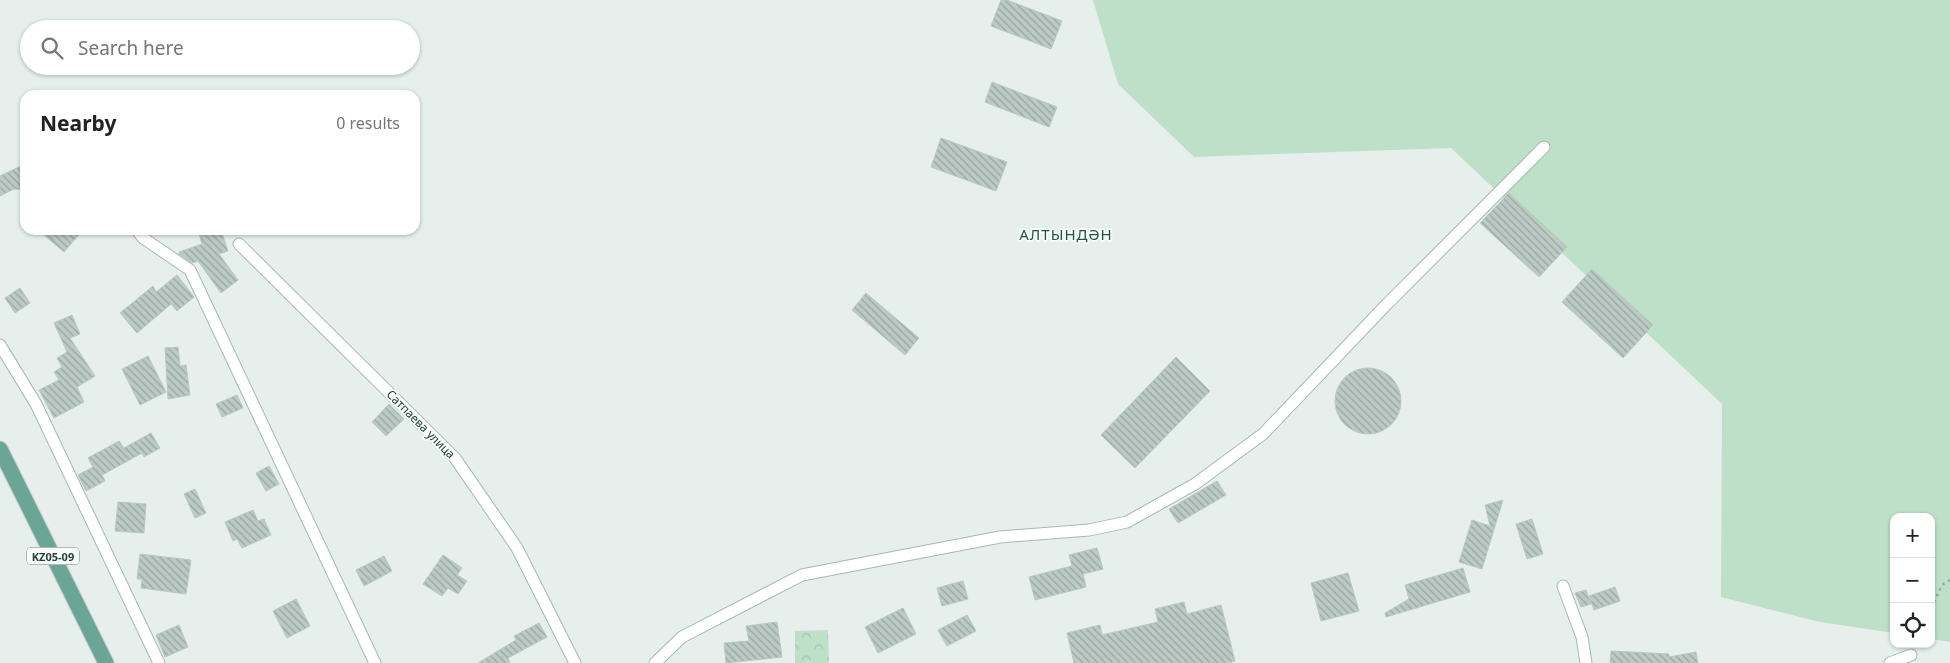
<!DOCTYPE html>
<meta charset="utf-8">
<style>
:root{--surface:#fff;--page:#f6f6f6;--text:#222;--muted:#767676;--line:#e0e0e0}
body{margin:0;font-family:"Noto Sans",sans-serif;background:var(--page);color:var(--text)}
.controls{position:absolute;right:15px;bottom:15px;display:grid;overflow:hidden;border-radius:10px;box-shadow:0 1px 4px #0004}
.controls button{width:45px;height:45px;display:grid;place-items:center;padding:0;border:0;border-bottom:1px solid var(--line);background:var(--surface);color:var(--text);font:25px sans-serif}
.list{margin:0;padding:0;list-style:none}
h2{display:flex;justify-content:space-between;align-items:center;height:65px;margin:0;padding:0 20px;font-size:21px}
h2 small{font-size:16px;font-weight:400;color:var(--muted)}
.icon{flex:none;width:28px;height:28px;fill:none;stroke:currentColor;stroke-width:2;stroke-linecap:round;stroke-linejoin:round}
.map{position:relative;flex:none;width:1950px;height:663px;overflow:hidden}
.search{position:absolute;background:var(--surface);box-shadow:0 1px 4px #0004;left:20px;top:20px;width:400px;height:55px;display:flex;align-items:center;gap:12px;box-sizing:border-box;padding:0 18px;border-radius:28px;color:var(--muted);font-size:19px}
.panel{position:absolute;background:var(--surface);box-shadow:0 1px 4px #0004;left:20px;top:90px;width:400px;height:145px;border-radius:15px}
.map>svg:first-child{display:block}
.green{fill:#bfe0c8}
.forest{fill:url(#forest-crowns)}
.building{fill:url(#building-back-hatch);stroke:#b8c9c2}
.lines{fill:none;stroke-linecap:round;stroke-linejoin:round}
.street-casing{stroke:#a8b8b2;stroke-width:13}
.primary-casing{stroke:#c2cac8;stroke-width:17}
.path{stroke:#86b3a5;stroke-width:2.5;stroke-dasharray:2.5 4;stroke-linecap:butt}
.street{stroke:#fff;stroke-width:11}
.primary{stroke:#6aa596;stroke-width:15}
.labels{text-anchor:middle;dominant-baseline:central;stroke-width:4;stroke-linejoin:round;paint-order:stroke}
.shield{fill:#f7fbf9;stroke:#637a73;stroke-width:1}
.shield-label{font-size:11px;font-weight:bold;fill:#24423a}
.street-label{font-size:12px;fill:#24423a;stroke:#f7fbf9}
.quarter-label{font-size:15px;letter-spacing:1px;fill:#1f5548;stroke:#f7fbf9}
</style>
<div class="map">
<svg width="1950" height="663" viewBox="0 0 1950 663">
<defs>
<pattern id="forest-crowns" width="20" height="18" patternUnits="userSpaceOnUse" patternTransform="scale(1.25)"><rect width="20" height="18" fill="#bfe0c8"/><path d="M2 6a3 3 0 1 1 6 0M12 15a3 3 0 1 1 6 0" fill="none" stroke="#a4c1ad"/></pattern>
<pattern id="building-back-hatch" width="6" height="6" patternUnits="userSpaceOnUse" patternTransform="scale(1.25)"><rect width="6" height="6" fill="#bbcac4"/><path d="M-1 5l2 2M0 0l6 6M5-1l2 2" fill="none" stroke="#98a6a0"/></pattern>
</defs>
<rect width="100%" height="100%" fill="#e6efeb"/>
<path class="green" d="M 1093,0 L 1950,0 L 1950,642 L 1931,639 L 1931,517 L 1894,517 L 1894,633 L 1820,622 L 1721,597 L 1722,404 L 1451,148 L 1194,157 L 1118,84 Z"/>
<path class="forest" d="M 828,630 L 829,663 L 795,663 L 795,631 Z"/>
<g class="building">
<path d="M 1001,0 L 1007,0 L 1062,21 L 1051,49 L 991,26 Z"/>
<path d="M 992,82 L 1057,107 L 1049,127 L 985,102 Z"/>
<path d="M 941,138 L 1007,162 L 996,191 L 931,167 Z"/>
<path d="M 25,164 L 25,190 L 14,189 L 0,196 L 0,176 Z"/>
<path d="M 1509,193 L 1567,247 L 1539,277 L 1480,223 Z"/>
<path d="M 38,230 L 83,230 L 64,252 Z"/>
<path d="M 198,230 L 214,230 L 215,235 L 222,233 L 228,251 L 219,254 L 238,280 L 221,293 L 198,261 L 192,263 L 179,254 L 179,252 L 202,244 Z"/>
<path d="M 1592,269 L 1653,325 L 1623,358 L 1562,302 Z"/>
<path d="M 177,275 L 194,297 L 177,311 L 171,304 L 137,333 L 120,313 L 153,286 L 156,292 Z"/>
<path d="M 20,288 L 30,303 L 15,313 L 5,298 Z"/>
<path d="M 866,293 L 919,338 L 905,355 L 852,310 Z"/>
<path d="M 72,315 L 80,334 L 70,338 L 95,376 L 77,387 L 84,402 L 54,418 L 39,390 L 59,380 L 54,372 L 62,367 L 57,358 L 67,352 L 54,323 Z"/>
<path d="M 178,347 L 180,366 L 186,365 L 190,395 L 168,399 L 165,348 Z"/>
<path d="M 148,356 L 166,392 L 140,405 L 122,369 Z"/>
<path d="M 1176,357 L 1210,391 L 1135,468 L 1101,435 Z"/>
<circle cx="1368" cy="401" r="33"/>
<path d="M 237,395 L 243,408 L 222,417 L 216,404 Z"/>
<path d="M 389,404 L 404,419 L 386,436 L 372,422 Z"/>
<path d="M 151,433 L 160,448 L 144,457 L 142,453 L 102,475 L 105,481 L 86,491 L 78,475 L 93,467 L 88,458 L 119,441 L 124,448 Z"/>
<path d="M 269,466 L 279,484 L 266,491 L 256,473 Z"/>
<path d="M 1217,481 L 1226,495 L 1178,523 L 1169,509 Z"/>
<path d="M 195,489 L 206,513 L 195,518 L 184,494 Z"/>
<path d="M 1503,500 L 1482,569 L 1459,562 L 1472,520 L 1490,526 L 1485,505 Z"/>
<path d="M 118,502 L 146,504 L 144,533 L 115,531 Z"/>
<path d="M 253,510 L 258,521 L 264,519 L 271,535 L 242,548 L 237,539 L 233,541 L 225,522 Z"/>
<path d="M 1532,519 L 1543,554 L 1527,559 L 1516,524 Z"/>
<path d="M 1097,548 L 1103,569 L 1083,574 L 1086,587 L 1035,600 L 1029,577 L 1072,566 L 1069,555 Z"/>
<path d="M 140,554 L 191,560 L 186,594 L 141,588 L 142,579 L 137,579 Z"/>
<path d="M 443,555 L 462,568 L 457,575 L 467,581 L 458,594 L 448,588 L 442,596 L 423,584 Z"/>
<path d="M 384,556 L 392,571 L 364,586 L 356,570 Z"/>
<path d="M 1463,568 L 1470,592 L 1386,617 L 1385,613 L 1409,599 L 1405,585 Z"/>
<path d="M 1348,573 L 1359,611 L 1321,621 L 1311,583 Z"/>
<path d="M 963,581 L 968,599 L 942,606 L 937,588 Z"/>
<path d="M 1615,587 L 1620,601 L 1594,610 L 1589,596 Z"/>
<path d="M 1586,590 L 1591,604 L 1581,607 L 1575,593 Z"/>
<path d="M 296,599 L 310,626 L 287,638 L 273,611 Z"/>
<path d="M 1184,602 L 1187,614 L 1221,605 L 1235,661 L 1228,663 L 1074,663 L 1067,633 L 1100,625 L 1102,635 L 1158,622 L 1155,609 Z"/>
<path d="M 903,608 L 916,634 L 878,653 L 865,627 Z"/>
<path d="M 967,615 L 976,631 L 947,646 L 938,630 Z"/>
<path d="M 777,622 L 782,657 L 726,663 L 724,643 L 749,641 L 746,626 Z"/>
<path d="M 539,623 L 547,637 L 508,658 L 510,663 L 478,663 L 516,640 L 514,636 Z"/>
<path d="M 179,625 L 188,647 L 165,657 L 156,635 Z"/>
<path d="M 1611,651 L 1669,654 L 1669,657 L 1696,652 L 1698,663 L 1610,663 Z"/>
</g>
<g class="lines">
<defs>
<g id="street">
<path d="M 137,230 L 143,238 L 190,270 L 375,663"/>
<path d="M 239,244 L 455,458 L 517,548 L 575,663"/>
<path d="M 0,345 L 36,404 L 159,663"/>
<path d="M 1563,586 L 1582,637 L 1586,663"/>
<path d="M 655,663 L 682,637 L 802,575 L 1000,537 L 1089,530 L 1127,522 L 1195,484 L 1263,434 L 1387,304 L 1544,147"/>
<path d="M 1890,663 L 1911,655"/>
</g>
<path id="primary" d="M 0,449 L 106,663"/>
</defs>
<use href="#street" class="street-casing"/>
<use href="#primary" class="primary-casing"/>
<path class="path" d="M 1931,608 L 1942,585 L 1950,580"/>
<use href="#street" class="street"/>
<use href="#primary" class="primary"/>
</g>
<g class="labels">
<rect class="shield" x="27" y="547.5" width="52" height="17" rx="4"/>
<g class="shield-label">
<text x="53" y="556">KZ05-09</text>
</g>
<g class="street-label">
<text transform="translate(421 424) rotate(45)">Сатпаева улица</text>
</g>
<g class="quarter-label">
<text x="1066" y="234">АЛТЫНДӘН</text>
</g>
</g>
</svg>
<div class="controls">
<button>+</button>
<button>−</button>
<button><svg class="icon" aria-label="locate" viewBox="0 0 24 24"><circle cx="12" cy="12" r="6"/><path d="M12 2v4M12 18v4M2 12h4M18 12h4"/></svg></button>
</div>
<div class="search"><svg class="icon" aria-label="search" viewBox="0 0 24 24"><circle cx="10" cy="10" r="6"/><path d="M15 15l6 6"/></svg>Search here</div>
<section class="panel">
<h2>Nearby<small>0 results</small></h2>
<ul class="list">
</ul>
</section>
</div>
